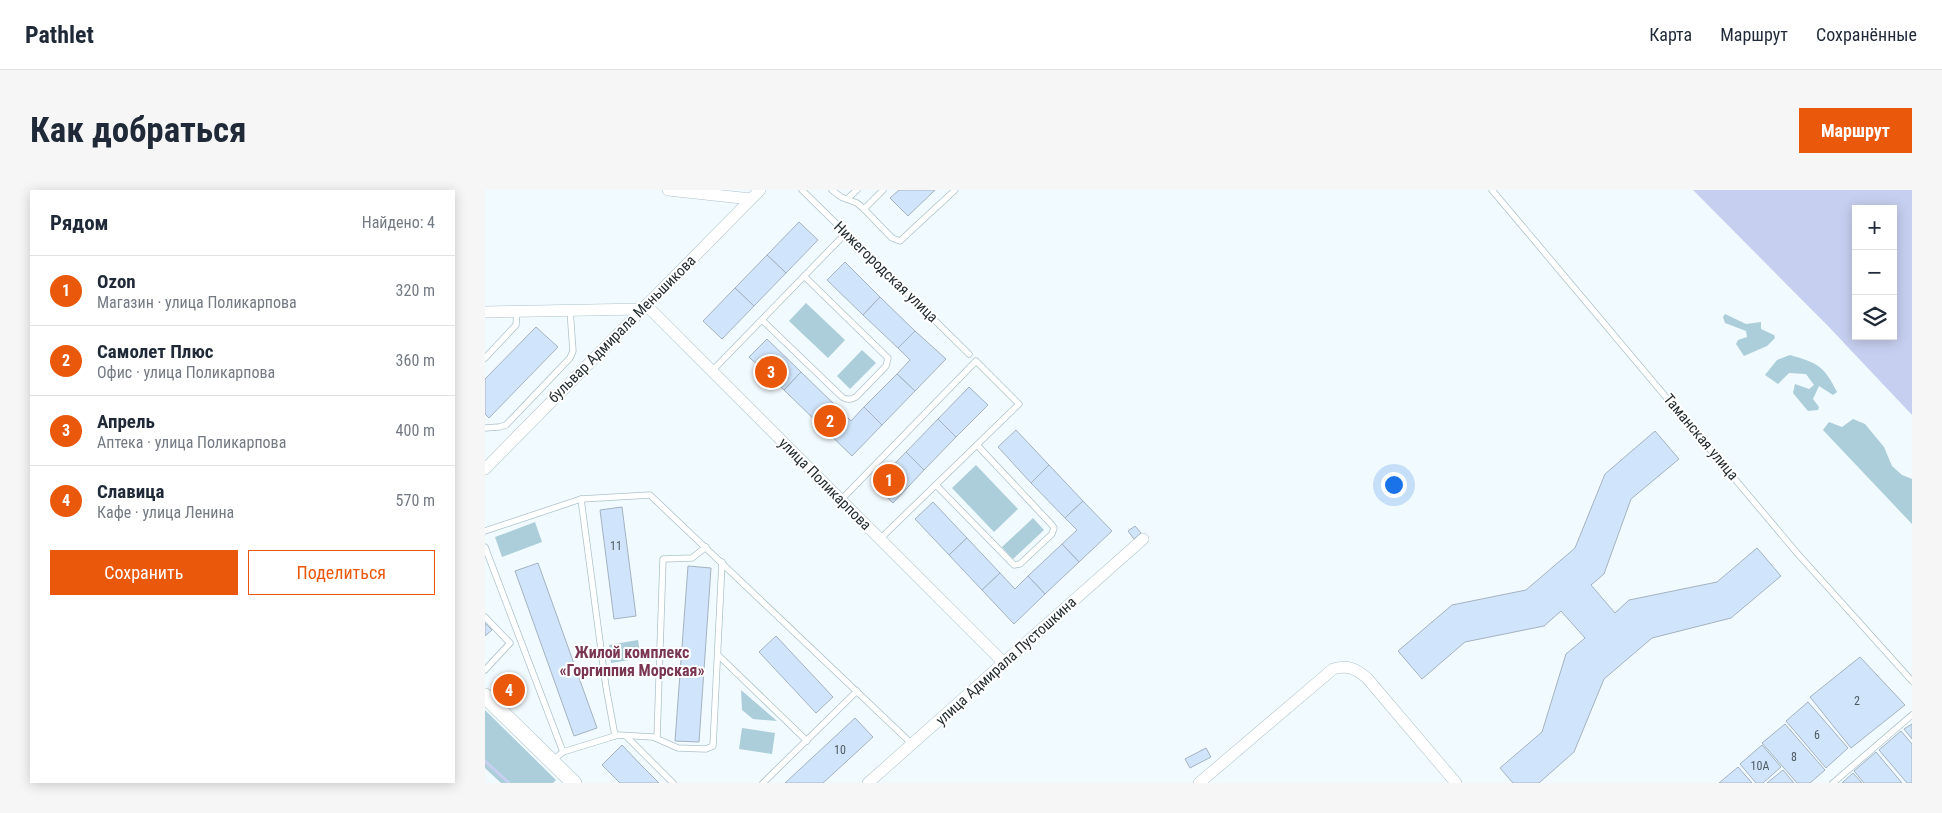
<!DOCTYPE html>
<html lang="ru">
<meta charset="utf-8">
<style>
:root{--surface:#fff;--page:#f6f6f7;--text:#1f2937;--muted:#747a83;--line:#e0e1e3;--accent:#ea580c}
body{margin:0;font-family:"Roboto Condensed",sans-serif;background:var(--page);color:var(--text)}
.controls{position:absolute;right:15px;top:15px;display:grid;overflow:hidden;border-radius:0px;box-shadow:0 2px 12px #0003}
.controls button{width:45px;height:45px;display:grid;place-items:center;padding:0;border:0;border-bottom:1px solid var(--line);background:var(--surface);color:var(--text);font:25px sans-serif}
.you{position:absolute;left:908px;top:294px;width:18px;height:18px;margin:-12px;border:4px solid #fff;border-radius:50%;background:#1a73e8;box-shadow:0 0 0 8px #1a73e833}
.badge{display:grid;place-items:center;width:32px;height:32px;border-radius:50%;background:var(--accent);color:#fff;font-size:16px;font-weight:700}
.pin{position:absolute;translate:-50% -50%;border:2px solid #fff;box-shadow:0 1px 5px #0006}
.list{margin:0;padding:0;list-style:none}
h2{display:flex;justify-content:space-between;align-items:center;height:65px;margin:0;padding:0 20px;font-size:21px}
h2 small{font-size:16px;font-weight:400;color:var(--muted)}
.list li{display:grid;grid-template-columns:32px 1fr auto;gap:15px;align-items:center;box-sizing:border-box;height:70px;padding:0 20px;border-top:1px solid var(--line)}
.list b{display:block;font-size:19px;white-space:nowrap}
.list p{margin:0;font-size:16px;white-space:nowrap;color:var(--muted)}
.list em{font-size:16px;font-style:normal;color:var(--muted)}
.actions{display:flex;gap:10px;padding:15px 20px}
.actions a{flex:1;padding:11px 0;border:1px solid var(--accent);border-radius:0px;text-align:center;font-size:18px;color:var(--accent)}
.actions .main{background:var(--accent);color:#fff}
.icon{flex:none;width:28px;height:28px;fill:none;stroke:currentColor;stroke-width:2;stroke-linecap:round;stroke-linejoin:round}
.map{position:relative;flex:none;width:1427px;height:593px;overflow:hidden;border-radius:0px}
header{display:flex;align-items:center;gap:30px;box-sizing:border-box;height:70px;padding:0 25px;background:var(--surface);border-bottom:1px solid var(--line)}
header strong{font-size:24px}
nav{display:flex;gap:28px;margin-inline-start:auto;font-size:18px}
.intro{display:flex;align-items:center;justify-content:space-between;box-sizing:border-box;height:120px;padding:0 30px}
h1{margin:0;font-size:35px}
.button{padding:12px 22px;border-radius:0px;background:var(--accent);color:#fff;font-size:18px;font-weight:700}
main{display:flex;gap:30px;padding:0 30px}
aside{flex:1;background:var(--surface);border-radius:0px;box-shadow:0 2px 12px #0003}
.map>svg:first-child{display:block}
.green{fill:#abceda}
.water{fill:#c7cff0;fill-rule:evenodd}
.lines{fill:none;stroke-linecap:round;stroke-linejoin:round}
.stream{stroke:#c7cff0;stroke-width:3}
.building{fill:#d0e5fb;stroke:#a4b2c1}
.lane-casing{stroke:#adc3cb;stroke-width:7}
.street-casing{stroke:#adc3cb;stroke-width:12}
.secondary-casing{stroke:#adc3cb;stroke-width:16}
.lane{stroke:#fff;stroke-width:5.5}
.street{stroke:#fff;stroke-width:11}
.secondary{stroke:#fff;stroke-width:15}
.labels{text-anchor:middle;dominant-baseline:central;stroke-width:4;stroke-linejoin:round;paint-order:stroke}
.number-label{font-size:12px;fill:#4f5b63}
.street-label{font-size:15px;fill:#242d30;stroke:#fff}
.neighbourhood-label{font-size:16px;font-weight:bold;fill:#793551;stroke:#fff}
</style>
<header>
<strong>Pathlet</strong>
<nav><a>Карта</a><a>Маршрут</a><a>Сохранённые</a></nav>
</header>
<div class="intro"><h1>Как добраться</h1><a class="button">Маршрут</a></div>
<main>
<aside>
<h2>Рядом<small>Найдено: 4</small></h2>
<ul class="list">
<li><span class="badge">1</span><div><b>Ozon</b><p>Магазин · улица Поликарпова</p></div><em>320 m</em></li>
<li><span class="badge">2</span><div><b>Самолет Плюс</b><p>Офис · улица Поликарпова</p></div><em>360 m</em></li>
<li><span class="badge">3</span><div><b>Апрель</b><p>Аптека · улица Поликарпова</p></div><em>400 m</em></li>
<li><span class="badge">4</span><div><b>Славица</b><p>Кафе · улица Ленина</p></div><em>570 m</em></li>
</ul>
<div class="actions"><a class="main">Сохранить</a><a>Поделиться</a></div>
</aside>
<div class="map">
<svg width="1427" height="593" viewBox="0 0 1427 593">
<rect width="100%" height="100%" fill="#f1fafe"/>
<g class="green">
<path d="M 321,113 L 360,150 L 343,168 L 304,131 Z"/>
<path d="M 1240,124 L 1261,134 L 1276,132 L 1276,139 L 1289,145 L 1290,148 L 1282,156 L 1259,166 L 1251,154 L 1253,150 L 1262,147 L 1261,141 L 1240,133 L 1238,127 Z"/>
<path d="M 377,160 L 391,173 L 365,199 L 352,186 Z"/>
<path d="M 1305,165 C 1333,173 1339,176 1352,202 L 1348,205 L 1334,196 L 1328,209 L 1334,217 L 1333,220 L 1323,221 L 1308,203 L 1310,194 L 1324,199 L 1329,195 L 1321,184 L 1304,183 L 1293,194 L 1280,185 L 1292,170 Z"/>
<path d="M 1368,229 L 1380,234 L 1399,257 L 1407,276 L 1417,285 L 1427,289 L 1427,334 L 1338,240 L 1344,232 L 1357,237 Z"/>
<path d="M 491,275 L 533,319 L 509,342 L 467,298 Z"/>
<path d="M 548,328 L 559,340 L 528,369 L 517,357 Z"/>
<path d="M 50,332 L 57,352 L 17,367 L 10,347 Z"/>
<path d="M 153,450 L 156,468 L 126,473 L 124,455 Z"/>
<path d="M 256,500 L 292,531 L 268,529 L 257,520 Z"/>
<path d="M 0,520 L 71,590 L 68,593 L 16,593 L 0,578 Z"/>
<path d="M 257,538 L 290,543 L 287,564 L 254,559 Z"/>
</g>
<path class="water" d="M 1208,0 L 1427,0 L 1427,225 L 1343,136 ZM 1371,19 L 1408,19 L 1408,146 L 1371,146 Z"/>
<g class="lines">
<path class="stream" d="M 0,571 L 24,593"/>
</g>
<g class="building">
<path d="M 414,0 L 450,0 L 423,26 L 405,8 Z"/>
<path d="M 314,32 L 333,50 L 301,83 L 282,65 Z"/>
<path d="M 282,65 L 301,83 L 269,116 L 250,98 Z"/>
<path d="M 360,72 L 395,107 L 378,125 L 342,90 Z"/>
<path d="M 250,98 L 269,116 L 237,149 L 218,131 Z"/>
<path d="M 395,107 L 430,141 L 413,158 L 378,125 Z"/>
<path d="M 51,137 L 73,157 L 4,228 L 0,224 L 0,189 Z"/>
<path d="M 430,141 L 461,169 L 430,201 L 412,184 L 425,170 L 413,158 Z"/>
<path d="M 282,149 L 316,182 L 299,200 L 264,167 Z"/>
<path d="M 316,182 L 351,216 L 334,234 L 299,200 Z"/>
<path d="M 412,184 L 430,201 L 397,235 L 379,217 Z"/>
<path d="M 484,197 L 503,215 L 471,247 L 453,229 Z"/>
<path d="M 351,216 L 366,231 L 379,217 L 397,235 L 367,266 L 334,234 Z"/>
<path d="M 453,229 L 471,247 L 439,280 L 421,262 Z"/>
<path d="M 531,240 L 564,275 L 546,293 L 513,257 Z"/>
<path d="M 1170,241 L 1194,269 L 1146,309 L 1119,384 L 1106,395 L 1130,423 L 1144,410 L 1232,392 L 1272,358 L 1296,386 L 1246,428 L 1167,448 L 1119,489 L 1089,562 L 1054,593 L 1028,593 L 1015,578 L 1057,542 L 1081,464 L 1100,448 L 1076,421 L 1059,436 L 980,452 L 937,489 L 913,461 L 967,415 L 1041,400 L 1090,358 L 1120,284 Z"/>
<path d="M 421,262 L 439,280 L 408,313 L 389,295 Z"/>
<path d="M 564,275 L 598,311 L 580,328 L 546,293 Z"/>
<path d="M 598,311 L 627,341 L 594,372 L 577,354 L 592,340 L 580,328 Z"/>
<path d="M 448,312 L 482,348 L 464,365 L 430,329 Z"/>
<path d="M 137,317 L 151,426 L 129,429 L 115,320 Z"/>
<path d="M 650,336 L 656,343 L 649,349 L 643,341 Z"/>
<path d="M 482,348 L 515,383 L 497,400 L 464,365 Z"/>
<path d="M 577,354 L 594,372 L 560,404 L 543,386 Z"/>
<path d="M 53,373 L 112,538 L 89,546 L 30,381 Z"/>
<path d="M 203,376 L 226,378 L 214,552 L 190,551 Z"/>
<path d="M 515,383 L 530,399 L 543,386 L 560,404 L 529,434 L 497,400 Z"/>
<path d="M 0,433 L 7,440 L 0,446 Z"/>
<path d="M 291,446 L 348,507 L 331,523 L 274,462 Z"/>
<path d="M 1375,467 L 1420,515 L 1366,558 L 1325,507 Z"/>
<path d="M 1323,512 L 1363,558 L 1341,578 L 1301,531 Z"/>
<path d="M 370,528 L 388,547 L 338,593 L 300,593 Z"/>
<path d="M 1300,534 L 1340,580 L 1325,593 L 1312,593 L 1277,553 Z"/>
<path d="M 1427,534 L 1427,549 L 1419,539 Z"/>
<path d="M 1416,541 L 1427,554 L 1427,593 L 1422,593 L 1394,560 Z"/>
<path d="M 137,555 L 156,575 L 174,593 L 135,593 L 117,575 Z"/>
<path d="M 1277,555 L 1296,577 L 1278,593 L 1271,593 L 1255,574 Z"/>
<path d="M 721,558 L 726,567 L 705,578 L 700,569 Z"/>
<path d="M 1391,562 L 1417,593 L 1379,593 L 1369,581 Z"/>
<path d="M 1253,577 L 1267,593 L 1234,593 Z"/>
<path d="M 1298,580 L 1309,593 L 1282,593 Z"/>
<path d="M 1368,583 L 1377,593 L 1357,593 Z"/>
</g>
<g class="lines">
<defs>
<g id="lane">
<path d="M 317,0 L 484,164"/>
<path d="M 347,0 L 356,7 L 372,13 L 379,19 L 407,48 L 415,51 L 470,0"/>
<path d="M 1007,0 L 1312,363 L 1427,491"/>
<path d="M 362,9 L 372,0"/>
<path d="M 379,19 L 398,0"/>
<path d="M 277,130 L 357,207 C 362,210 365,210 371,207 L 401,176 L 403,168 L 319,86"/>
<path d="M 0,168 L 31,135 L 32,121"/>
<path d="M 227,181 L 361,43"/>
<path d="M 0,238 L 14,237 L 21,235 L 85,168 L 88,161 L 85,120"/>
<path d="M 451,295 L 529,375 L 535,374 L 567,344 L 569,338 L 567,335 L 492,255"/>
<path d="M 96,309 L 165,305 L 427,554"/>
<path d="M 356,310 L 491,171 L 534,214 L 395,349"/>
<path d="M 0,341 L 96,309 L 121,497 L 130,546"/>
<path d="M 0,357 L 78,562"/>
<path d="M 0,427 L 25,453 L 0,480"/>
<path d="M 233,465 L 322,551"/>
<path d="M 141,546 L 188,593"/>
<path d="M 172,548 L 178,369 L 207,368 L 221,357"/>
<path d="M 68,570 L 78,562 L 133,545 L 168,547 L 193,558 L 221,559 L 228,556 L 237,372"/>
<path d="M 278,593 L 372,501"/>
<path d="M 1348,593 L 1427,525"/>
</g>
<g id="street">
<path d="M 183,0 L 266,9"/>
<path d="M 161,115 L 519,473"/>
<path d="M 0,122 L 158,119"/>
<path d="M 0,279 L 275,0"/>
<path d="M 383,593 L 658,349"/>
<path d="M 714,593 L 848,479 C 863,475 870,478 882,488 L 971,593"/>
</g>
<path id="secondary" d="M 0,506 L 89,593"/>
</defs>
<use href="#lane" class="lane-casing"/>
<use href="#street" class="street-casing"/>
<use href="#secondary" class="secondary-casing"/>
<use href="#lane" class="lane"/>
<use href="#street" class="street"/>
<use href="#secondary" class="secondary"/>
</g>
<g class="labels">
<g class="number-label">
<text x="131" y="356">11</text>
<text x="1372" y="511">2</text>
<text x="1332" y="545">6</text>
<text x="355" y="560">10</text>
<text x="1309" y="567">8</text>
<text x="1275" y="576">10А</text>
</g>
<g class="street-label">
<text transform="translate(401 82) rotate(44)">Нижегородская улица</text>
<text transform="translate(137 139) rotate(-45)">бульвар Адмирала Меньшикова</text>
<text transform="translate(1216 247) rotate(50)">Таманская улица</text>
<text transform="translate(340 294) rotate(45)">улица Поликарпова</text>
<text transform="translate(521 471) rotate(-42)">улица Адмирала Пустошкина</text>
</g>
<g class="neighbourhood-label">
<text x="147" y="462">Жилой комплекс<tspan x="147" dy="18">«Горгиппия Морская»</tspan></text>
</g>
</g>
</svg>
<div class="controls">
<button>+</button>
<button>−</button>
<button><svg class="icon" aria-label="layers" viewBox="0 0 24 24"><path d="M12 4l9 5-9 5-9-5zM3 14l9 5 9-5"/></svg></button>
</div>
<div class="you"></div>
<div class="pin badge" style="left:404px;top:290px">1</div>
<div class="pin badge" style="left:345px;top:231px">2</div>
<div class="pin badge" style="left:286px;top:182px">3</div>
<div class="pin badge" style="left:24px;top:500px">4</div>
</div>
</main>
